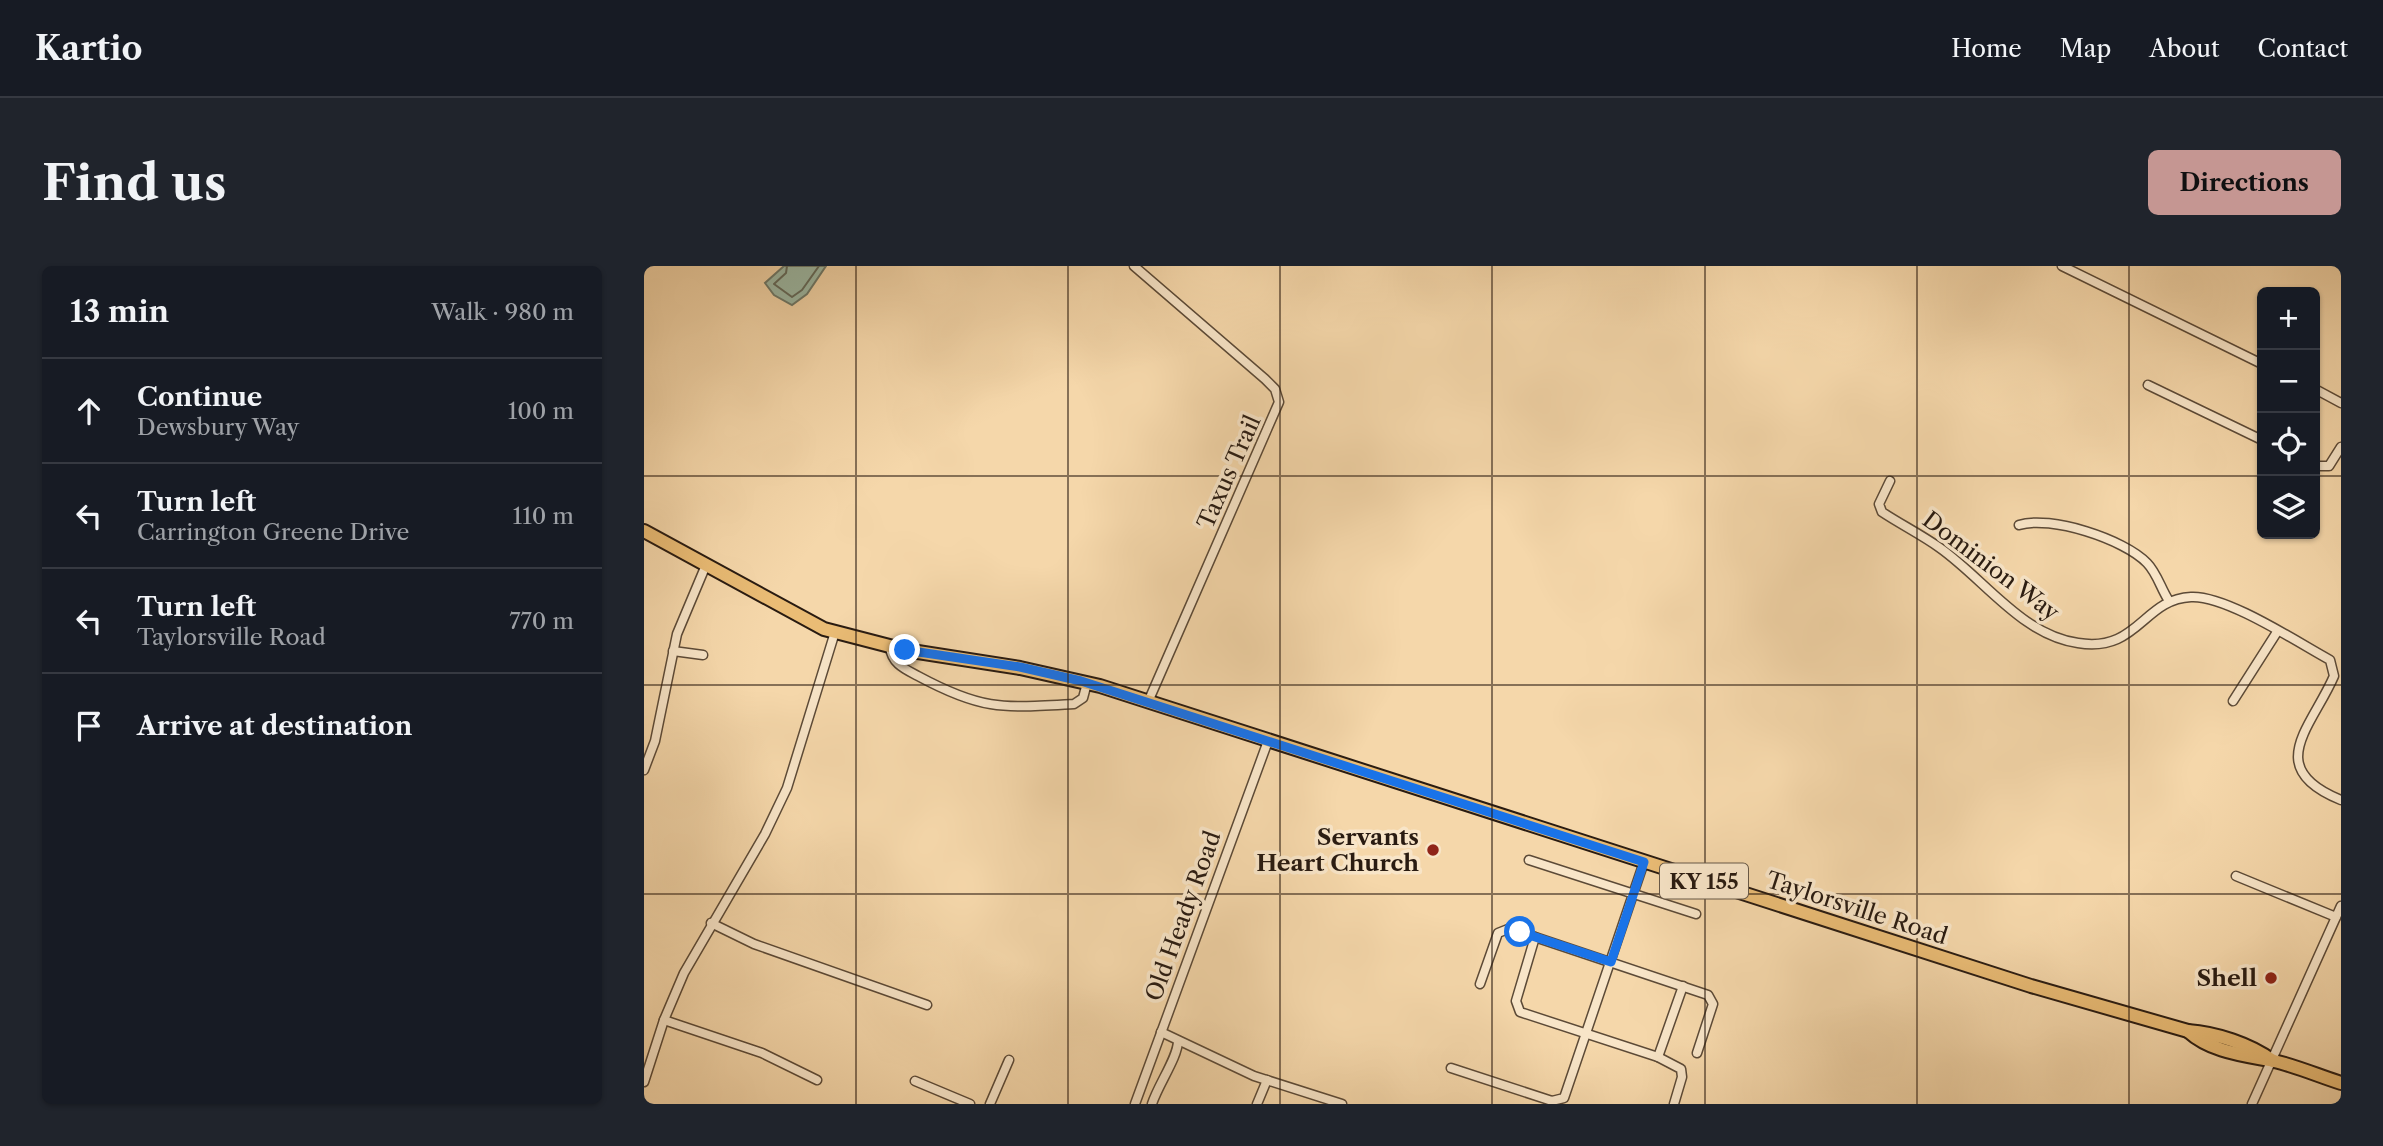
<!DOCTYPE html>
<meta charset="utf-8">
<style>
:root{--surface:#171b24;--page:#20242c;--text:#f1f3f6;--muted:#9ea1a6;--line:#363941;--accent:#c59692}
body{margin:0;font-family:"Libre Caslon Text",serif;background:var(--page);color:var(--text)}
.controls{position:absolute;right:21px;top:21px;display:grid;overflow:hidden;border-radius:10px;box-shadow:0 2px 5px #0004}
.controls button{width:63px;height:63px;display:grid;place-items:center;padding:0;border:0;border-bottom:2px solid var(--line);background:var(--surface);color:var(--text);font:35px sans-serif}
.stop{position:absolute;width:21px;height:21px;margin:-16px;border:5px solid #1a73e8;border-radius:50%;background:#fff}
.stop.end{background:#1a73e8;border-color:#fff;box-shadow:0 2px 7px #0008}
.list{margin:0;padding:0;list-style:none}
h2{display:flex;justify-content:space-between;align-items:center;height:91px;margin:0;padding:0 28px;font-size:30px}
h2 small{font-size:23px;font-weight:400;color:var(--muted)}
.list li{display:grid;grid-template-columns:46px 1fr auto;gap:21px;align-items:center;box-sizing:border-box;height:105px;padding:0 28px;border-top:2px solid var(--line)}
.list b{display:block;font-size:26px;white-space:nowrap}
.list p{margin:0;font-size:23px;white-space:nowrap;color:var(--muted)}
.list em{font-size:23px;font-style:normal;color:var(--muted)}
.icon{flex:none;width:38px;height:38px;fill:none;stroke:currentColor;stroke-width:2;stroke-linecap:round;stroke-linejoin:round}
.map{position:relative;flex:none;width:1697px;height:838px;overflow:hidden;border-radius:10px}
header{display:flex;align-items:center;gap:42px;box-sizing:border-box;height:98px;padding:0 35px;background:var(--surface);border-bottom:2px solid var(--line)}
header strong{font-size:33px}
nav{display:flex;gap:38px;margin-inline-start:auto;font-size:24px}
.intro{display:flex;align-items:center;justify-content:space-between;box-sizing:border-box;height:168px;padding:0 42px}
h1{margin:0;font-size:49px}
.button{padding:18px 32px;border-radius:10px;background:var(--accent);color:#111;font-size:24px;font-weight:700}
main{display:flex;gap:42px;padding:0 42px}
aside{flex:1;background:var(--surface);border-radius:10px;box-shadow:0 2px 5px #0004}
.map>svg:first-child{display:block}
.water{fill:#9cbaa7;stroke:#6e7a6b;stroke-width:2}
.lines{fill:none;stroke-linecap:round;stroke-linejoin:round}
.shore{stroke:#626a5c;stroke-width:2}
.street-casing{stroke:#5c4a37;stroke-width:11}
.primary-casing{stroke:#291b11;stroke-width:16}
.street{stroke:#f8e5c8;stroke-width:8}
.primary{stroke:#eabc75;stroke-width:12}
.route{stroke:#1a73e8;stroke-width:9}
.grid{fill:none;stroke:#291b11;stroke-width:2;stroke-opacity:0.55}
.poi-dot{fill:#8f2418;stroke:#f8e5c8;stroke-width:2.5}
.labels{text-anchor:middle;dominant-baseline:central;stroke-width:7;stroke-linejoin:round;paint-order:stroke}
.shield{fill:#f8e5c8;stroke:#675848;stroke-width:2}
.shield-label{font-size:21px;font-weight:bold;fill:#291b11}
.street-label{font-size:23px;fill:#291b11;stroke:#f8e5c8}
.poi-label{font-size:23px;font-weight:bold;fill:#291b11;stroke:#f8e5c8;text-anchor:end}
</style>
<header>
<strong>Kartio</strong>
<nav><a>Home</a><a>Map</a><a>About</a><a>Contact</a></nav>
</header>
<div class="intro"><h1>Find us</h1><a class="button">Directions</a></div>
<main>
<aside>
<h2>13 min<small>Walk · 980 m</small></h2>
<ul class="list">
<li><svg class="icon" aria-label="ahead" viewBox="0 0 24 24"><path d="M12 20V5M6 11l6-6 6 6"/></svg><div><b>Continue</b><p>Dewsbury Way</p></div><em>100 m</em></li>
<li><svg class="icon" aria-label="left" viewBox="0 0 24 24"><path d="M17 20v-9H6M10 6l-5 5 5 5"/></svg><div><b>Turn left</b><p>Carrington Greene Drive</p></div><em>110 m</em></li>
<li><svg class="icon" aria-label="left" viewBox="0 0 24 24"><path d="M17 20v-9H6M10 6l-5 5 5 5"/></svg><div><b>Turn left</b><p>Taylorsville Road</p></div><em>770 m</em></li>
<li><svg class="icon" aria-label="arrive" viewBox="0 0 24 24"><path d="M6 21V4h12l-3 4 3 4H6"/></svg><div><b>Arrive at destination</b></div></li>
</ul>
</aside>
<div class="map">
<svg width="1697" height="838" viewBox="0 0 1697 838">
<rect width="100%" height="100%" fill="#f5d7aa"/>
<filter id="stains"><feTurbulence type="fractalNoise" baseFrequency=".00286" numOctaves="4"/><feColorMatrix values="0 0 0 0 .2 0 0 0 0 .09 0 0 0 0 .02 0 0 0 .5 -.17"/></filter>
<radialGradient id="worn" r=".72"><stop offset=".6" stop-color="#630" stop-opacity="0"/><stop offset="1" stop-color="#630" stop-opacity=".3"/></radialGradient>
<path class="water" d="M 140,0 L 182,0 L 163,28 L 148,39 L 130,29 L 121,17 Z"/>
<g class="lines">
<path class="shore" d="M 143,0 L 142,7 L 130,18 L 148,31 L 158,24 L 175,0"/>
<defs>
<g id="street">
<path d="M 490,0 L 621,113 L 631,123 L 635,136 L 504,436"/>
<path d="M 1418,0 L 1618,98"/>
<path d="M 1504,119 L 1618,174"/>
<path d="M 1671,123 L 1697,137"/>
<path d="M 1671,200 L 1685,200 L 1697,181"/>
<path d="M 1246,215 L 1235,238 L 1238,246 C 1256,258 1278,269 1296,282 C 1341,314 1378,369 1434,377 C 1494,387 1499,333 1547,331 C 1582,329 1653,376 1686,394 L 1690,410 C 1668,461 1618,502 1697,534"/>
<path d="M 1375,259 C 1406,249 1480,273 1503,297 C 1513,307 1517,323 1525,335"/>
<path d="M 246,381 C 248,398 261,403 274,410 C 339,445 359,442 430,438 L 439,432 L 443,417"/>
<path d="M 29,385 L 59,389"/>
<path d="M 1589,435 L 1633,366"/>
<path d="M 0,504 L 11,475 L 33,368 L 62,299"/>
<path d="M 885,594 L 1052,648"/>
<path d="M 1592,610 L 1692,651"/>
<path d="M 67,657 L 110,678 L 283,739"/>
<path d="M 891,671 L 872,735 L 876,746 L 1014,791 L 1037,803 L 1038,811 L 1030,838"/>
<path d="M 836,718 L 854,667 L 864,663 L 876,666 L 1064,729 L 1069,738 L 1053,787"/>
<path d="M 20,754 L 118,787 L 173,814"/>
<path d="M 517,766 L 610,810 L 698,838"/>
<path d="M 1014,791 L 1039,720"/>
<path d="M 807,802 L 908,835 L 920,832 L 1000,596"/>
<path d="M 271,815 L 326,838"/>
<path d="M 0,816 L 20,754 L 40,707 L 121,568 L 143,522 L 191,366"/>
<path d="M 346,838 L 365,794"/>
<path d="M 491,838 L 624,475"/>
<path d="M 508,838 C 514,819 534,791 534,775"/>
<path d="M 613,838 L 623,814"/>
<path d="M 1608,838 L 1697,640"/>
</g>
<g id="primary">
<path d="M 0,265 L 180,363 L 261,384 L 376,402 L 456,420 L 1387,720 L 1544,765 C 1572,767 1606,778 1629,795"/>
<path d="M 1544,765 C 1567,786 1600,789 1630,795 C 1652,800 1675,810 1697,817"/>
</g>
</defs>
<use href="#street" class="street-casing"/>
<use href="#primary" class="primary-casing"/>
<use href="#street" class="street"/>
<use href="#primary" class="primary"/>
</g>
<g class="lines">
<path class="route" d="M 261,384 L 376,401 L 437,415 L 1000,596 L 967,696 L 876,666"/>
</g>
<path class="grid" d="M 212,0 L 212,838M 424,0 L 424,838M 636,0 L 636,838M 848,0 L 848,838M 1061,0 L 1061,838M 1273,0 L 1273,838M 1485,0 L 1485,838M 0,210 L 1618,210M 1671,210 L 1697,210M 0,419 L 1697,419M 0,628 L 1697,628"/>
<g class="poi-dot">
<circle cx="789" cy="584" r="7"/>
<circle cx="1627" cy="712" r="7"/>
</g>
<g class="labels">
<rect class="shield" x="1016" y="597.5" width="88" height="35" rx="5"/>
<g class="shield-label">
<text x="1060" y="615">KY 155</text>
</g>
<g class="street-label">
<text transform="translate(585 206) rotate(-66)">Taxus Trail</text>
<text transform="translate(1347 300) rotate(37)">Dominion Way</text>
<text transform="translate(1213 642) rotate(18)">Taylorsville Road</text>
<text transform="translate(539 650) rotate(-70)">Old Heady Road</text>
</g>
<g class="poi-label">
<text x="775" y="571">Servants<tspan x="775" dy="26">Heart Church</tspan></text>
<text x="1613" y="712">Shell</text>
</g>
</g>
<rect width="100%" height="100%" filter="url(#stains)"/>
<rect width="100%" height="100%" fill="url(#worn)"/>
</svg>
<div class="controls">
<button>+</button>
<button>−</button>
<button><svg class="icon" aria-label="locate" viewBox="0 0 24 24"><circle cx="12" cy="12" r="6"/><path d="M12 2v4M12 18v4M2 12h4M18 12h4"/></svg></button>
<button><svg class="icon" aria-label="layers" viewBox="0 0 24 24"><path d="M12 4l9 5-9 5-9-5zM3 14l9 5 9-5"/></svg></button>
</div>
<div class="stop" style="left:876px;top:666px"></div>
<div class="stop end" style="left:261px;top:384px"></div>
</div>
</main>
